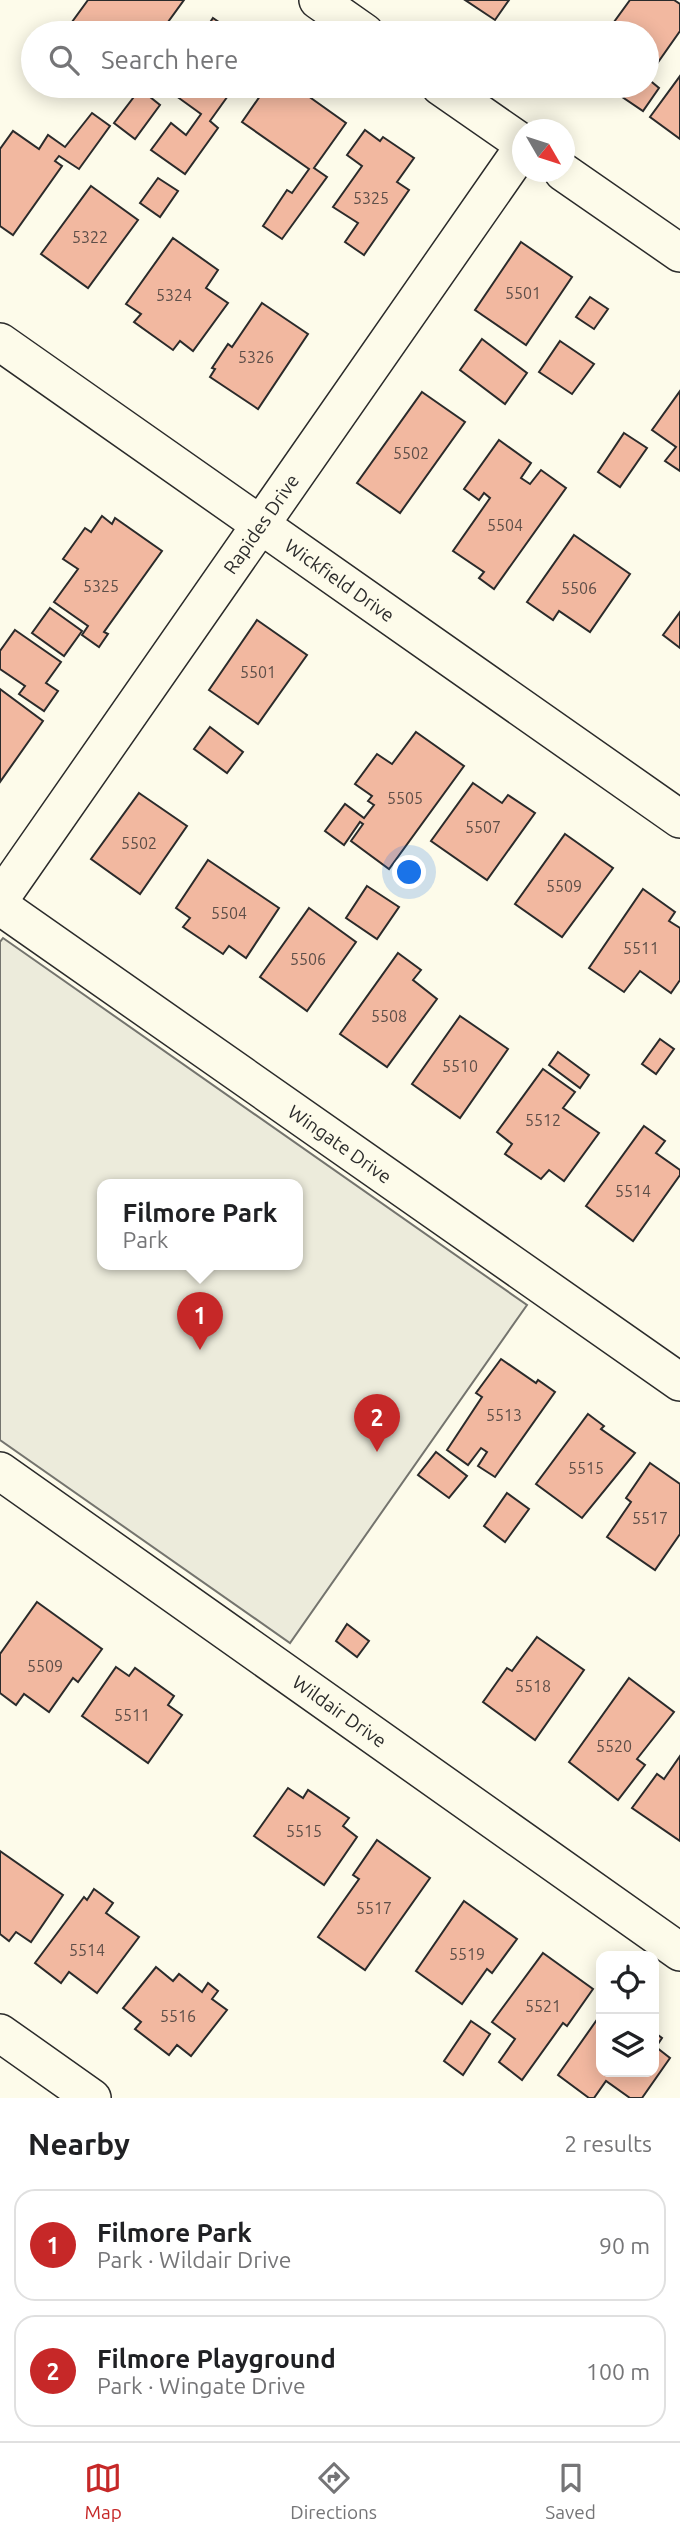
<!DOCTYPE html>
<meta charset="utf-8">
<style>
:root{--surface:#fff;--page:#f2f2f2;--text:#202124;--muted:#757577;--line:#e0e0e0;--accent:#c62828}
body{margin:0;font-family:Ubuntu,sans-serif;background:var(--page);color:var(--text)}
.controls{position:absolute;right:21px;bottom:21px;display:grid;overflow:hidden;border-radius:14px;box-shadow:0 4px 18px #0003}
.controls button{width:63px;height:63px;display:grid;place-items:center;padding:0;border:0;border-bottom:2px solid var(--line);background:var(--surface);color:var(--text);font:35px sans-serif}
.compass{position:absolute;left:512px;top:119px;width:63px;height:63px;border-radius:50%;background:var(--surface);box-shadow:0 4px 18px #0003;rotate:129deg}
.you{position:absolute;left:410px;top:873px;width:24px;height:24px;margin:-18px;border:5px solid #fff;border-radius:50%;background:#1a73e8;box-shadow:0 0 0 10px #1a73e833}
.badge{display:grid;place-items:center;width:46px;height:46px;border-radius:50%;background:var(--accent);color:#fff;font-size:23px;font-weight:700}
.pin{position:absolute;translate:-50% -58px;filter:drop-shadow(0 2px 4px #0008)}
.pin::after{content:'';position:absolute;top:37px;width:24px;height:21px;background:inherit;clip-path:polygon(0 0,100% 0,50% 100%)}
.popup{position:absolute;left:97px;top:1179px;width:206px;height:91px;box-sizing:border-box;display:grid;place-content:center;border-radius:14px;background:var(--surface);filter:drop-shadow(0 2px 5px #0005);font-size:23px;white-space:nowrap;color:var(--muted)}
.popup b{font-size:26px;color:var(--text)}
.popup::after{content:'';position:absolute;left:50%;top:100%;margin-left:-14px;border:14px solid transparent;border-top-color:var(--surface)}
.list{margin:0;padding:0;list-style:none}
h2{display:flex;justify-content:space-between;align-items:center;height:91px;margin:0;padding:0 28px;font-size:30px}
h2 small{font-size:23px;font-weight:400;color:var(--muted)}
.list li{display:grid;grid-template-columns:46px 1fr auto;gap:21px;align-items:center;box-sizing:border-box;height:112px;margin:0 14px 14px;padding:0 14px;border:2px solid var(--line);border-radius:21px}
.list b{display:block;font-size:26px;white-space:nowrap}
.list p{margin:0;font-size:23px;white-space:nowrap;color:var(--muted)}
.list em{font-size:23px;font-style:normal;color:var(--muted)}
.icon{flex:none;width:38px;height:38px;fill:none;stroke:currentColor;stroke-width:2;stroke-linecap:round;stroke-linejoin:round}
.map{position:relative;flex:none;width:680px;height:2098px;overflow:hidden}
.search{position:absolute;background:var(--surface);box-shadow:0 4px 18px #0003;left:21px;right:21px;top:21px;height:77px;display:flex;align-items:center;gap:18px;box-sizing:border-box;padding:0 24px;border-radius:38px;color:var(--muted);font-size:26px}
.sheet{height:343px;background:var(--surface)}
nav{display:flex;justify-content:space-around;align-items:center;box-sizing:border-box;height:98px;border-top:2px solid var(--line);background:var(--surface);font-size:19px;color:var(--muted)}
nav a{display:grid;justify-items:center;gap:4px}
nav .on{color:var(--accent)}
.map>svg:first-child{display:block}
.green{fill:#ecebdb;stroke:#74746e;stroke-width:2;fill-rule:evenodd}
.building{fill:#f2b8a0;stroke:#2b2b2b;stroke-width:2}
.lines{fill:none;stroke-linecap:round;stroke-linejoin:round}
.minor-casing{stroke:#2b2b2b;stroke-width:40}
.minor{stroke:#fdfbea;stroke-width:37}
.labels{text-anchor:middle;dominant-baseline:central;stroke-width:5;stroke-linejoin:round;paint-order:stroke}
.number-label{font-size:16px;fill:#5d4e48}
.street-label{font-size:19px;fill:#2b2b2b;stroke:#fdfbea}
</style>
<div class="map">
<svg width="680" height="2098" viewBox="0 0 680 2098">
<rect width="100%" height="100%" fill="#fdfbea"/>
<path class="green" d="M 3,938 L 527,1305 L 290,1643 L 0,1440 L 0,942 ZM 102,1184 L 298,1184 L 298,1264 L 102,1264 Z"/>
<g class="building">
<path d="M 88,0 L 184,0 L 160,33 L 64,33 Z"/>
<path d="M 465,0 L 509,0 L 495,20 Z"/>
<path d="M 630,0 L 674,0 L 680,4 L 680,31 L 647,78 L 659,88 L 643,111 L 606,86 L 647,86 L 647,33 L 606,33 Z"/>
<path d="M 213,18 L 235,33 L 203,33 Z"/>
<path d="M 680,76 L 680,139 L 650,117 Z"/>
<path d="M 167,86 L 235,86 L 210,121 L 218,128 L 185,174 L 151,150 L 171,123 L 186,135 L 201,114 L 165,88 Z"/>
<path d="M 267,86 L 294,86 L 346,123 L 314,168 L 327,177 L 282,239 L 263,226 L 287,190 L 292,193 L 309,169 L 242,122 Z"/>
<path d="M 140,89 L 160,105 L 135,139 L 114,123 Z"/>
<path d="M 92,113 L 110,126 L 79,169 L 59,156 L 55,161 L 62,166 L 13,235 L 0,226 L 0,149 L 13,131 L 39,149 L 48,135 L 65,147 Z"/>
<path d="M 365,130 L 380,141 L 383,137 L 414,158 L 397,182 L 409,190 L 364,255 L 345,242 L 358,223 L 333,207 L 362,166 L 347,155 Z"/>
<path d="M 158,178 L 178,191 L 160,217 L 140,203 Z"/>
<path d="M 91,186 L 138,220 L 88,288 L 41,254 Z"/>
<path d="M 173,238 L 218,270 L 206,288 L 228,303 L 193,351 L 180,341 L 173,350 L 134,322 L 141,314 L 126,304 Z"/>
<path d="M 521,242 L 572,277 L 526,345 L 475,310 Z"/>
<path d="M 590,297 L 608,309 L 594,329 L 576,317 Z"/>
<path d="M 262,303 L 308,334 L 258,409 L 210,377 L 215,369 L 212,368 L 228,344 L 232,347 Z"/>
<path d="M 482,339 L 527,373 L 505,404 L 460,370 Z"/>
<path d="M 560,341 L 594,364 L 572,394 L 539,372 Z"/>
<path d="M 680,391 L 680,471 L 665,461 L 676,447 L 652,430 Z"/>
<path d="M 422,392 L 465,422 L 400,513 L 357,483 Z"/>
<path d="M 624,433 L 647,448 L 620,487 L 598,472 Z"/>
<path d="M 499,440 L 531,463 L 521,478 L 530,484 L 541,470 L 566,488 L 494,589 L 479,578 L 484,572 L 453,551 L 490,498 L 484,493 L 479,500 L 464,489 Z"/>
<path d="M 102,516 L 112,524 L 115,518 L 162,551 L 104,632 L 108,634 L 99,647 L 82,635 L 88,626 L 54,602 L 78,569 L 63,559 L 85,528 L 91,532 Z"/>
<path d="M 574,535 L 630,574 L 590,632 L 559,611 L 553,620 L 527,602 Z"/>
<path d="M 50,608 L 82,631 L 64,656 L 32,633 Z"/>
<path d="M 680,612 L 680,648 L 663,635 Z"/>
<path d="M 257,620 L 307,655 L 258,724 L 209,690 Z"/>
<path d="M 15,630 L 61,662 L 46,683 L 58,691 L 44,711 L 19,694 L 25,686 L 0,669 L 0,651 Z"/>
<path d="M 0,689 L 43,721 L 0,782 Z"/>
<path d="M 210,727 L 243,752 L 227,773 L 194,749 Z"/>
<path d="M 416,732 L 464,766 L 389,869 L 351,841 L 363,824 L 360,822 L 344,845 L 325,831 L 345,804 L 364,818 L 374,805 L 368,801 L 372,796 L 355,784 L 377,754 L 392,764 Z"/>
<path d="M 473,783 L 502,803 L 508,795 L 535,813 L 487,880 L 431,841 Z"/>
<path d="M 139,793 L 187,826 L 140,894 L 91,859 Z"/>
<path d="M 565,834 L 613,868 L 562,937 L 515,904 Z"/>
<path d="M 208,860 L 279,908 L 246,958 L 229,946 L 223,954 L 183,927 L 190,918 L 176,908 Z"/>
<path d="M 367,886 L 399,907 L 377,939 L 346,918 Z"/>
<path d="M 643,889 L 675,912 L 669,921 L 680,928 L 680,980 L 671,993 L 640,971 L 624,992 L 589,968 Z"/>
<path d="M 309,908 L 356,942 L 307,1011 L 260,977 Z"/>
<path d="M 398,953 L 421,970 L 413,980 L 437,999 L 387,1067 L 340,1034 Z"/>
<path d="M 460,1016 L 508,1049 L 460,1118 L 412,1084 Z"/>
<path d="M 660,1039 L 674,1049 L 656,1074 L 642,1064 Z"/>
<path d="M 558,1052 L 589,1075 L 580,1088 L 549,1065 Z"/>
<path d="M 543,1069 L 575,1092 L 563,1108 L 599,1133 L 564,1181 L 549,1170 L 541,1179 L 505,1154 L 512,1144 L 497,1132 Z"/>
<path d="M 644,1126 L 665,1141 L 656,1153 L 680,1170 L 680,1175 L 633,1241 L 586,1206 Z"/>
<path d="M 501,1359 L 536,1383 L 538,1380 L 555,1392 L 495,1477 L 478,1466 L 487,1452 L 481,1448 L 468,1465 L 447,1450 L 482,1397 L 476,1393 Z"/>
<path d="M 588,1414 L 604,1426 L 601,1429 L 635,1453 L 582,1518 L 536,1484 Z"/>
<path d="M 436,1452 L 467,1476 L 449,1498 L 418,1475 Z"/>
<path d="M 650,1463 L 680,1484 L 680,1534 L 655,1570 L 607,1537 L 631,1502 L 626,1498 Z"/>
<path d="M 507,1493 L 529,1509 L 505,1542 L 484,1526 Z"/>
<path d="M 37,1602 L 102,1649 L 78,1682 L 73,1678 L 49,1712 L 24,1694 L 16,1705 L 0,1693 L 0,1654 Z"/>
<path d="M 347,1624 L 369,1641 L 357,1657 L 336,1641 Z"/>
<path d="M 537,1637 L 584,1670 L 535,1740 L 483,1702 L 507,1668 L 512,1671 Z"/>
<path d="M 116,1667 L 129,1676 L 135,1668 L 174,1696 L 168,1705 L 182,1715 L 148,1763 L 82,1716 Z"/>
<path d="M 629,1678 L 674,1712 L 637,1759 L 645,1765 L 618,1800 L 569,1762 Z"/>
<path d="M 680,1756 L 680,1841 L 632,1808 L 657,1774 L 664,1779 Z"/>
<path d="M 288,1788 L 303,1798 L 308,1790 L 349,1818 L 343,1826 L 357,1837 L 324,1885 L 254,1836 Z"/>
<path d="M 377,1840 L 430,1878 L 365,1970 L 318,1937 L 359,1879 L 353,1875 Z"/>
<path d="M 0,1851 L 63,1895 L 31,1942 L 16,1932 L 9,1941 L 0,1934 Z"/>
<path d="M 94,1889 L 113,1903 L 106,1913 L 139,1937 L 97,1993 L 69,1972 L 61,1983 L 35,1963 L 84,1897 L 87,1900 Z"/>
<path d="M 464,1901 L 517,1939 L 492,1973 L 487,1969 L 462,2004 L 416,1971 Z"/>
<path d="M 543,1953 L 593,1989 L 567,2026 L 563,2023 L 522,2080 L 499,2062 L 515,2039 L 492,2022 Z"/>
<path d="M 156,1967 L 173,1981 L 179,1974 L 202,1992 L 208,1983 L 218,1991 L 212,1999 L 227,2010 L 191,2056 L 177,2045 L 169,2055 L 135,2029 L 141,2022 L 123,2008 Z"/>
<path d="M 601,2014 L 601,2072 L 654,2072 L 654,2032 L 662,2038 L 656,2047 L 670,2058 L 642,2098 L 630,2098 L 606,2081 L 594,2098 L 589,2098 L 558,2075 Z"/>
<path d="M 471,2021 L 490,2034 L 463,2075 L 444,2061 Z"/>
</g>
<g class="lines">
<defs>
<g id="minor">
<path d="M 318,0 L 365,33"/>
<path d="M 440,86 L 522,143"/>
<path d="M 563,172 L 680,253"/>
<path id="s1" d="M 0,342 L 680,819"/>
<path id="s2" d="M 0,899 L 522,149"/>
<path id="s3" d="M 0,906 L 680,1382"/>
<path id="s4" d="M 0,1471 L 680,1952"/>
<path d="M 0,2033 L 92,2098"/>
</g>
</defs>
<use href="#minor" class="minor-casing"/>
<use href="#minor" class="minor"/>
</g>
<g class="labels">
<g class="number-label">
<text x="371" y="198">5325</text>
<text x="90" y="237">5322</text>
<text x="523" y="293">5501</text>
<text x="174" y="295">5324</text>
<text x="256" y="357">5326</text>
<text x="411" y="453">5502</text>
<text x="505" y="525">5504</text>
<text x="101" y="586">5325</text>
<text x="579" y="588">5506</text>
<text x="258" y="672">5501</text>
<text x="405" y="798">5505</text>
<text x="483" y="827">5507</text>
<text x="139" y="843">5502</text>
<text x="564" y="886">5509</text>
<text x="229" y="913">5504</text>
<text x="641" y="948">5511</text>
<text x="308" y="959">5506</text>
<text x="389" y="1016">5508</text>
<text x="460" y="1066">5510</text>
<text x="543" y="1120">5512</text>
<text x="633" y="1191">5514</text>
<text x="504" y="1415">5513</text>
<text x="586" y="1468">5515</text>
<text x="650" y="1518">5517</text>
<text x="45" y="1666">5509</text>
<text x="533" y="1686">5518</text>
<text x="132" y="1715">5511</text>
<text x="614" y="1746">5520</text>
<text x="304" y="1831">5515</text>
<text x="374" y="1908">5517</text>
<text x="87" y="1950">5514</text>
<text x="467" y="1954">5519</text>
<text x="543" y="2006">5521</text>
<text x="178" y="2016">5516</text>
</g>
<g class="street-label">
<text stroke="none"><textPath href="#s2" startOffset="457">Rapides Drive</textPath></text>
<text stroke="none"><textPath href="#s1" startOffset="415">Wickfield Drive</textPath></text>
<text stroke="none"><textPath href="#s3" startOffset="415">Wingate Drive</textPath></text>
<text stroke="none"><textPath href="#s4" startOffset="416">Wildair Drive</textPath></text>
</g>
</g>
</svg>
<div class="controls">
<button><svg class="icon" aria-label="locate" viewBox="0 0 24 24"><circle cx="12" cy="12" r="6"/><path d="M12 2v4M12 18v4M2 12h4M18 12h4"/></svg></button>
<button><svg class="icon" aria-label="layers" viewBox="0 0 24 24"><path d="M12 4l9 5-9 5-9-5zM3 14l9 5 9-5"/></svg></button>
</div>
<svg class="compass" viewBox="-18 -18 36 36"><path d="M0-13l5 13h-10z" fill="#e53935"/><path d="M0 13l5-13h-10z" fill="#757577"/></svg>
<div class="you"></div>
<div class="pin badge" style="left:200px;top:1350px">1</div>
<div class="popup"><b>Filmore Park</b>Park</div>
<div class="pin badge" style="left:377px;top:1452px">2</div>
<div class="search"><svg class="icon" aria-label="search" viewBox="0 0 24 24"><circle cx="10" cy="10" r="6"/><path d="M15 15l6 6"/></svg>Search here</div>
</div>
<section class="sheet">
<h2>Nearby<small>2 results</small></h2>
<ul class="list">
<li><span class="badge">1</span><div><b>Filmore Park</b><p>Park · Wildair Drive</p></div><em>90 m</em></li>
<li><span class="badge">2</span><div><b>Filmore Playground</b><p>Park · Wingate Drive</p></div><em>100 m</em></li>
</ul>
</section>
<nav>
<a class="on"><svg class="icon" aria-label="map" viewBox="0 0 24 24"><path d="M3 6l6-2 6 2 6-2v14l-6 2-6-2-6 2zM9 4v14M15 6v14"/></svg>Map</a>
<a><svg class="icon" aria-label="directions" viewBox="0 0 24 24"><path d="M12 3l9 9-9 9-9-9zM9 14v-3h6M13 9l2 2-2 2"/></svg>Directions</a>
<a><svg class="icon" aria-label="saved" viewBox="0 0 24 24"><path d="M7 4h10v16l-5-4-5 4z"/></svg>Saved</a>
</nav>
